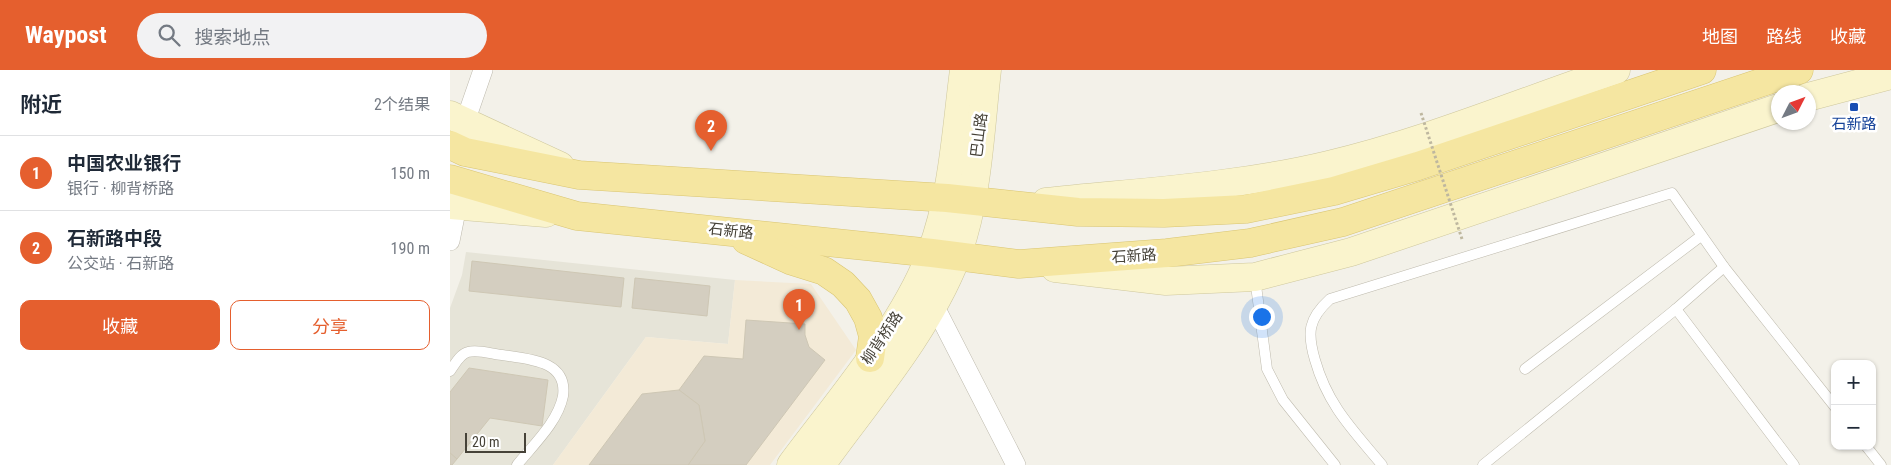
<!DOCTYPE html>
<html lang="zh">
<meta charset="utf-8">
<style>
:root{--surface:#fff;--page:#f2f2f3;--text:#1f2937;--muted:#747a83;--line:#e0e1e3;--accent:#e55f2e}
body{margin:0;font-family:"Roboto Condensed","Noto Sans SC",sans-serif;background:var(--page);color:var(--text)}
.controls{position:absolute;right:15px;bottom:15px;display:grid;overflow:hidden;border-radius:10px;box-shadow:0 1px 4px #0004}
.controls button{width:45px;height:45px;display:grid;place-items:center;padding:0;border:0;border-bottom:1px solid var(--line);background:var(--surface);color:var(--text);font:25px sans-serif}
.compass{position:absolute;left:1321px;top:15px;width:45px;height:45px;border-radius:50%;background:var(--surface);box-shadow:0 1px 4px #0004;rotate:48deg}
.scale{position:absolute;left:15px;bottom:12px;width:61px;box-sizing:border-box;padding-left:5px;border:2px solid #464238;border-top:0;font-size:14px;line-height:18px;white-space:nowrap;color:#464238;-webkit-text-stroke:4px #fff;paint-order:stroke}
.you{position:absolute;left:811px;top:246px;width:18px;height:18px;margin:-12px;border:4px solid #fff;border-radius:50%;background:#1a73e8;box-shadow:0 0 0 8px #1a73e833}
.badge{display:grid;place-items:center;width:32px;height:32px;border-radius:50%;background:var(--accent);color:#fff;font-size:16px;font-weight:700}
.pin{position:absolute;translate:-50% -41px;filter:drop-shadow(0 1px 2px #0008)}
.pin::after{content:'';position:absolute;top:26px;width:18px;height:15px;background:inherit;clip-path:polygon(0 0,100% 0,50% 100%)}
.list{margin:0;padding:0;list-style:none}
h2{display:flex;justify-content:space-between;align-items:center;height:65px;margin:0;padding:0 20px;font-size:21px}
h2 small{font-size:16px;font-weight:400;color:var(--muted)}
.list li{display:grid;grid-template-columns:32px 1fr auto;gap:15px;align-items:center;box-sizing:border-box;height:75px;padding:0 20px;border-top:1px solid var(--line)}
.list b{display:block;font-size:19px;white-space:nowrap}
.list p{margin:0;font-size:16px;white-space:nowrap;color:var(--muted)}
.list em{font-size:16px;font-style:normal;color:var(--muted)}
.actions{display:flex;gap:10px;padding:15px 20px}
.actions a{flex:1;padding:11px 0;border:1px solid var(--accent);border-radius:10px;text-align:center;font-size:18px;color:var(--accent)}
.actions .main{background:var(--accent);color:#fff}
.icon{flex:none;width:28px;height:28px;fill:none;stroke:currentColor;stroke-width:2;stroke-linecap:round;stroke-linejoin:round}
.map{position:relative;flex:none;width:1441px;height:395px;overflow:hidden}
header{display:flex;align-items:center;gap:30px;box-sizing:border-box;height:70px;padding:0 25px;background:var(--accent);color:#fff}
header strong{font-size:24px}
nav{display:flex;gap:28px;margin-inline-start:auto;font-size:18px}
.search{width:350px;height:45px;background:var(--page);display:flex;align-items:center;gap:12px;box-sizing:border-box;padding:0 18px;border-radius:28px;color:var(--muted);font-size:19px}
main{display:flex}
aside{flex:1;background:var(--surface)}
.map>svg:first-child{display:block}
.residential{fill:#e6e4d8}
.commercial{fill:#f3ead7}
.building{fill:#d4cec0;stroke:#cec7b4}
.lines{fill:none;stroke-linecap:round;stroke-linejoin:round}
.lane-casing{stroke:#bebaad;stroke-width:11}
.street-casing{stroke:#bebaad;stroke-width:20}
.secondary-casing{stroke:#cec79d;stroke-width:29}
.primary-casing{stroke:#d9c572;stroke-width:29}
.lane{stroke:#fff;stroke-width:10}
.street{stroke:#fff;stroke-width:19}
.secondary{stroke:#faf4cd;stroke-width:28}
.primary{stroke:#f5e6a1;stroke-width:28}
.path-bridge{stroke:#beb79f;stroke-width:3;stroke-dasharray:2.5 2.5;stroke-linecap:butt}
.transit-dot{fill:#1a4fb4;stroke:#fff;stroke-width:2}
.labels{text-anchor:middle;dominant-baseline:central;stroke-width:5;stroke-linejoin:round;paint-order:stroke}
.transit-label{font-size:15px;fill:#164399;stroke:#fff}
.street-label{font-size:15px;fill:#464238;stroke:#fff}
</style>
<header>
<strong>Waypost</strong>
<div class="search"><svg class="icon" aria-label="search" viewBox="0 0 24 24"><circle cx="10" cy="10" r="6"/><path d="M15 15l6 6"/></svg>搜索地点</div>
<nav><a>地图</a><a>路线</a><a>收藏</a></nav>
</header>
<main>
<aside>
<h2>附近<small>2个结果</small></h2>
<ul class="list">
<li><span class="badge">1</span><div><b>中国农业银行</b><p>银行 · 柳背桥路</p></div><em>150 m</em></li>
<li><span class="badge">2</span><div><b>石新路中段</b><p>公交站 · 石新路</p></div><em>190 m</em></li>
</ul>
<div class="actions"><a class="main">收藏</a><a>分享</a></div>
</aside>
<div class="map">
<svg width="1441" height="395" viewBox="0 0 1441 395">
<rect width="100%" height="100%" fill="#f3f1e9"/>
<path class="residential" d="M 16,182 L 285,210 L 278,274 L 196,267 L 103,395 L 0,395 L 0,238 L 12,205 Z"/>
<path class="commercial" d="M 285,210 L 361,214 L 406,280 L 320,395 L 103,395 L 196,267 L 278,274 Z"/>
<g class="building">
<path d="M 22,191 L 174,208 L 171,237 L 19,221 Z"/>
<path d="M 185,208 L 260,216 L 257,246 L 182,238 Z"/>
<path d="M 296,250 L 355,254 L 355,265 L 359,277 L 375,290 L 296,395 L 238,395 L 255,371 L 249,335 L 229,320 L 254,286 L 293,289 Z"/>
<path d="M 19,298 L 98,310 L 92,356 L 40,348 L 7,389 L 0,383 L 0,322 Z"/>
<path d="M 229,320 L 249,335 L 255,371 L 238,395 L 139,395 L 192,324 Z"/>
<path d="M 0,383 L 7,389 L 2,395 L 0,395 Z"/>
</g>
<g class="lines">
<defs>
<g id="lane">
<path d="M 805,208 L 817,299 L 833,330 L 885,395"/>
<path d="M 1226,239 L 1344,395"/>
<path d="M 1075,299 L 1251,166"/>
<path d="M 0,301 C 5,294 10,284 18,282 C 28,279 42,284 52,285 C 77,289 118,290 113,326 C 108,352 83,375 67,395"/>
<path d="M 1416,376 L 1431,395"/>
<path d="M 932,395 C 903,360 878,336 865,290 C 857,263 858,249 880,229 L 1222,123 L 1274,197 L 1385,337"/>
<path d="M 1033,395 L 1226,239 L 1274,197"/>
</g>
<g id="street">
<path d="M 15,52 L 33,0"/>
<path d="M 0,171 L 7,136"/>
<path d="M 483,233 L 566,395"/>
</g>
<g id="secondary">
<path d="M 1358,27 L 1441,5"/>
<path d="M 0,45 L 110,96"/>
<path d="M 596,132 C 689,122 786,117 878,95 C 976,72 1071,32 1166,0"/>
<path d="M 0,135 L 96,143"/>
<path d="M 605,198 L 716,211 L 805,207 L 901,182 L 1328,38"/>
<path d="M 341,395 C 387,333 455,254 481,183 C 503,125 506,61 514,0"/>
<path d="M 371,395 C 417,331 477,262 506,188 C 528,129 530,62 537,0"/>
</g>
<g id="primary">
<path d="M 0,75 L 15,82 L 129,105 L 497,128 L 628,142 L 714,143 L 796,139 L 884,121 L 968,96 L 1252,0"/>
<path d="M 0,109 L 127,146 L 482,183 L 569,194 L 717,183 L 800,173 L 893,152 L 1349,0"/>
<path d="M 296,170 L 342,191 L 374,201 L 393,214 L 408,230 L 418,248 L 423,266 L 420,288"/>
</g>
</defs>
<use href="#lane" class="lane-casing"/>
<use href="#street" class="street-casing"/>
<use href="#secondary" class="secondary-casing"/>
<use href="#primary" class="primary-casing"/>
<use href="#lane" class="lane"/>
<use href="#street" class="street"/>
<use href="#secondary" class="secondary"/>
<use href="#primary" class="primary"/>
<path class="path-bridge" d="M 971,43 L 1012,169"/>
</g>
<rect class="transit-dot" x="1399" y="32" width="10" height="10" rx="2.5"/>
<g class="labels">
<g class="transit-label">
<text x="1404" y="54">石新路</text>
</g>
<g class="street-label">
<text transform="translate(529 65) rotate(-83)">巴山路</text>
<text transform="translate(281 161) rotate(6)">石新路</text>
<text transform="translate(684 186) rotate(-4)">石新路</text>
<text transform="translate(432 268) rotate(-56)">柳背桥路</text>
</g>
</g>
</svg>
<div class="controls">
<button>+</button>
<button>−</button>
</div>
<svg class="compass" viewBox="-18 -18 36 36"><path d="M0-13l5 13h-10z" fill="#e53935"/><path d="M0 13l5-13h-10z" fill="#747a83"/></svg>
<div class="scale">20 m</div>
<div class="you"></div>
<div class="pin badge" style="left:349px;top:260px">1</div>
<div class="pin badge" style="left:261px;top:81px">2</div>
</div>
</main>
